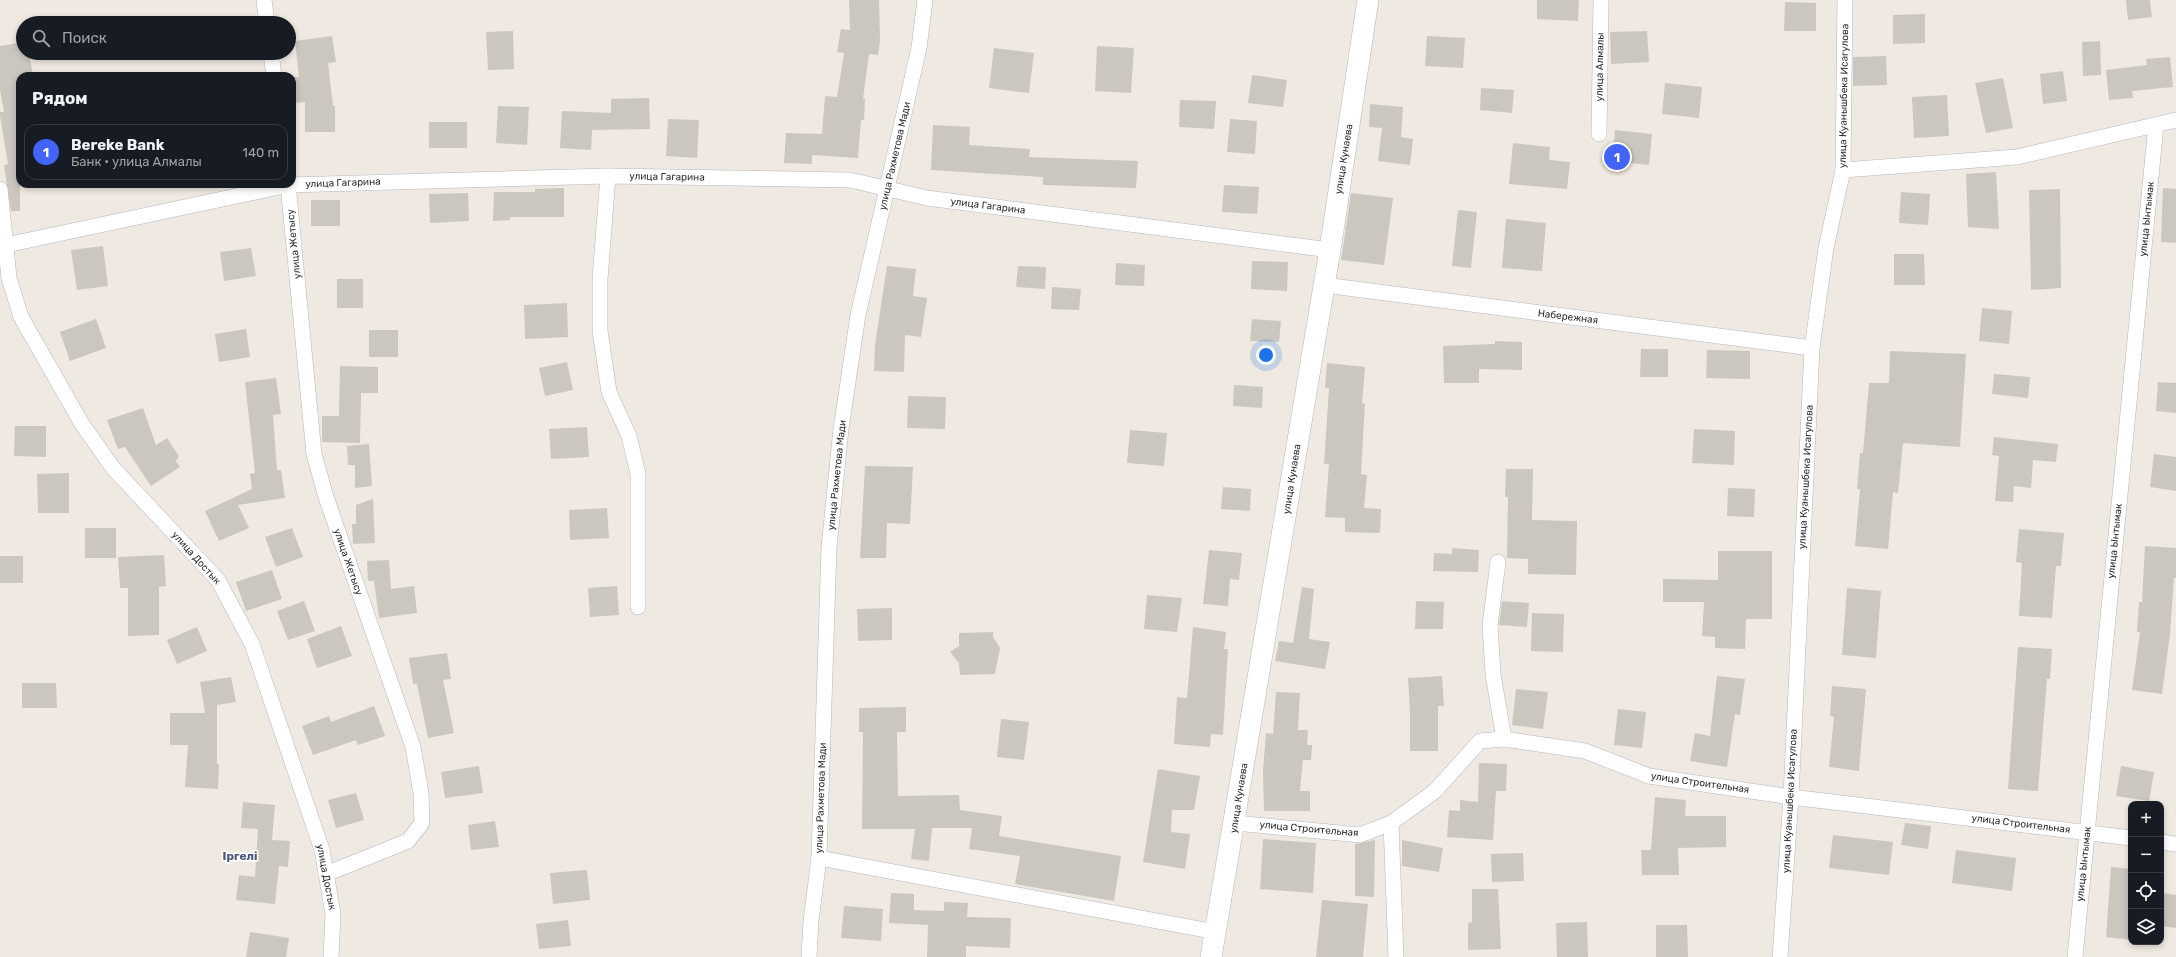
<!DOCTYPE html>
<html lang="ru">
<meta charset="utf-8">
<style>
:root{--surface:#171b24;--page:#20242c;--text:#f1f3f6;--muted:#9ea1a6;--line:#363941;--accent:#4264fb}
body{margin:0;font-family:Rubik,sans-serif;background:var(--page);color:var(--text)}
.controls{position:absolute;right:12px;bottom:12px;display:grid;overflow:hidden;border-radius:8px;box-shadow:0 2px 6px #0003}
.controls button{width:36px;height:36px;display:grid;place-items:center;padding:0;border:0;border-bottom:1px solid var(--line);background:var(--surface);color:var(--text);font:20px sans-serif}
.you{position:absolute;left:1266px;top:355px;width:14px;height:14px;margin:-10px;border:3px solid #fff;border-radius:50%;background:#1a73e8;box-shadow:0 0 0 6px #1a73e833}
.badge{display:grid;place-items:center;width:26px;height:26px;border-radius:50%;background:var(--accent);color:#fff;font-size:13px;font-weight:700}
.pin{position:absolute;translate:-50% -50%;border:2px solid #fff;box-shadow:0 1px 4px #0006}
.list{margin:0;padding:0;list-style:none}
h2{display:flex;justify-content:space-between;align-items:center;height:52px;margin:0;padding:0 16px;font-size:17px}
h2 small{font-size:13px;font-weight:400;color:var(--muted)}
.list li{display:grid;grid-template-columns:26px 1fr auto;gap:12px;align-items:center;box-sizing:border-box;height:56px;margin:0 8px 8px;padding:0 8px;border:1px solid var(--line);border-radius:12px}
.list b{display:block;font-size:15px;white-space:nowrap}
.list p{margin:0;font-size:13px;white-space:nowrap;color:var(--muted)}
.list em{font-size:13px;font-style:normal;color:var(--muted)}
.icon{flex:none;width:22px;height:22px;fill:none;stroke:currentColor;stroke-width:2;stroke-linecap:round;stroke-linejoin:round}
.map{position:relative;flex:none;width:2176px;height:957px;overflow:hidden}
.search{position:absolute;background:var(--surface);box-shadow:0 2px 6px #0003;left:16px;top:16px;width:280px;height:44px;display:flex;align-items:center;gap:10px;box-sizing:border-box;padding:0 14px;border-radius:22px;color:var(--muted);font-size:15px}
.panel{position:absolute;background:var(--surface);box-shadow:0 2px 6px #0003;left:16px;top:72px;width:280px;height:116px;border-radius:12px}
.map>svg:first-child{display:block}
.building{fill:#cbc7bf}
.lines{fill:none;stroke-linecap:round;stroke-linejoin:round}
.minor-casing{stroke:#b4b7c1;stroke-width:16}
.secondary-casing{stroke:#b4b7c1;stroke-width:22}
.minor{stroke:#fff;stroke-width:15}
.secondary{stroke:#fff;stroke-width:21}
.labels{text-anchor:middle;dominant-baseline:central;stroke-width:3.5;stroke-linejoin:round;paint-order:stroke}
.street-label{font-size:10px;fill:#2e2e2e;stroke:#fff}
.quarter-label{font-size:12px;font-weight:bold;fill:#4d5680;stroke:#fff}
</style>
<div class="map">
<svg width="2176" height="957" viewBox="0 0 2176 957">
<rect width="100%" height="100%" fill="#efe9e1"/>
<g class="building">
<path d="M 849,0 L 879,0 L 880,41 L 878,55 L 869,54 L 863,99 L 865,99 L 864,120 L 861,120 L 858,158 L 812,155 L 812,164 L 784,163 L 786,133 L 822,134 L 825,96 L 837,97 L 844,53 L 837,52 L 841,29 L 850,30 Z"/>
<path d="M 1537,0 L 1579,0 L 1578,21 L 1537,19 Z"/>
<path d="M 2126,0 L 2150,0 L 2152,17 L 2128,20 Z"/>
<path d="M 1785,2 L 1816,3 L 1816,31 L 1784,31 Z"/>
<path d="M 1925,14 L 1925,43 L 1893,44 L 1893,15 Z"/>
<path d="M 513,31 L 514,69 L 488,70 L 486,32 Z"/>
<path d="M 1647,31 L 1649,62 L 1611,64 L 1610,32 Z"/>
<path d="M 332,36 L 336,62 L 328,63 L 333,106 L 335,106 L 335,132 L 305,132 L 305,102 L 295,103 L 292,82 L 292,77 L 299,77 L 295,41 Z"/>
<path d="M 1427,36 L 1465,38 L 1463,68 L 1425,66 Z"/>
<path d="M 2100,41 L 2101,75 L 2083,76 L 2082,42 Z"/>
<path d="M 23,42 L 23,53 L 29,53 L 33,76 L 20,76 L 20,211 L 11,211 L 4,165 L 8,164 L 0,116 L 0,112 L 4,112 L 0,90 L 0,46 Z"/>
<path d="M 1097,46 L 1134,48 L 1131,93 L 1095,91 Z"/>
<path d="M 994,48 L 1034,53 L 1029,93 L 989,88 Z"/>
<path d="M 1886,56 L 1887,85 L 1853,86 L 1853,57 Z"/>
<path d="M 2170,57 L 2173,87 L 2132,91 L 2133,98 L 2109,100 L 2106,70 L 2147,65 L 2146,59 Z"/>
<path d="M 2063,71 L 2067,101 L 2043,104 L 2040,74 Z"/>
<path d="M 1252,75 L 1287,80 L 1283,107 L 1248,103 Z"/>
<path d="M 2003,78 L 2013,128 L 1986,133 L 1975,83 Z"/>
<path d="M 1665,83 L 1702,87 L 1699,118 L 1662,114 Z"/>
<path d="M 1481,88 L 1514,90 L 1512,113 L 1480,110 Z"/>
<path d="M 1947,95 L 1949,136 L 1914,138 L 1912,97 Z"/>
<path d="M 649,98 L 650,129 L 592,130 L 591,150 L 560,148 L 562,111 L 611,113 L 611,99 Z"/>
<path d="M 1180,100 L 1216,101 L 1214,129 L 1179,127 Z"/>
<path d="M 1370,104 L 1403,107 L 1401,137 L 1413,139 L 1410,165 L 1378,161 L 1382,128 L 1369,127 Z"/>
<path d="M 498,106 L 529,107 L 527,145 L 496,143 Z"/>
<path d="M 668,119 L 699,120 L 697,158 L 666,156 Z"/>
<path d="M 1230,119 L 1257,121 L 1255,154 L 1227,152 Z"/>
<rect x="429" y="122" width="38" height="26"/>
<path d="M 933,125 L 970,127 L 969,145 L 1030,149 L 1029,157 L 1138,161 L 1136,188 L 1043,185 L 1043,177 L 931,170 Z"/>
<path d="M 1615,130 L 1652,134 L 1649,165 L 1612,161 Z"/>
<path d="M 1513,143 L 1550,147 L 1549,160 L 1570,162 L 1567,189 L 1509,184 Z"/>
<path d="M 1996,172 L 1999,229 L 1968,227 L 1966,174 Z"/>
<path d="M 1224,185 L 1259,187 L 1257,214 L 1222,212 Z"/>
<path d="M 564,188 L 564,217 L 510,217 L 510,220 L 493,221 L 494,192 L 535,192 L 535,189 Z"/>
<path d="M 2163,188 L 2176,189 L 2176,243 L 2161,242 Z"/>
<path d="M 2060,189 L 2061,288 L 2031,290 L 2029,190 Z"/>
<path d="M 1901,192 L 1930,194 L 1928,225 L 1899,223 Z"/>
<path d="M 468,193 L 469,221 L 430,223 L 429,194 Z"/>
<path d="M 1351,193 L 1393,198 L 1384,265 L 1341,260 Z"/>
<rect x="311" y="200" width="29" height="26"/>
<path d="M 1458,210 L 1477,212 L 1471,268 L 1452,266 Z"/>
<path d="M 1506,219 L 1546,223 L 1542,271 L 1502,268 Z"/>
<path d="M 103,246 L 108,286 L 77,290 L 71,250 Z"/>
<path d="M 251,248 L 256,276 L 224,281 L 220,252 Z"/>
<path d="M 1894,254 L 1924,254 L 1925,285 L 1894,285 Z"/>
<path d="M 1252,261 L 1288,262 L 1287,291 L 1251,289 Z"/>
<path d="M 1116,263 L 1145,265 L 1144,286 L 1115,285 Z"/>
<path d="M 887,266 L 916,269 L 913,296 L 927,298 L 921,337 L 905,335 L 904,372 L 874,371 L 875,345 Z"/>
<path d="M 1018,266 L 1046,267 L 1045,289 L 1016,287 Z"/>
<rect x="337" y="279" width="26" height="29"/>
<path d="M 1052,287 L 1081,289 L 1079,310 L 1051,309 Z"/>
<path d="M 567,303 L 568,337 L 525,339 L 524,305 Z"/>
<path d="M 1982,308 L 2012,311 L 2009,344 L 1979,341 Z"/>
<path d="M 96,319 L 106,348 L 70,361 L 60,332 Z"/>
<path d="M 1252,319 L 1281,321 L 1279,342 L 1250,341 Z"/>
<path d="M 246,329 L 250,357 L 219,362 L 215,334 Z"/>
<rect x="369" y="330" width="29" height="27"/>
<path d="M 1495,341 L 1522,342 L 1522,370 L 1479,369 L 1479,383 L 1444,383 L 1443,346 L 1495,344 Z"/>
<path d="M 1641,349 L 1668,349 L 1668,377 L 1640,377 Z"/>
<path d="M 1707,350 L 1750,351 L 1750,379 L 1706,378 Z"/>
<path d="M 1890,351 L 1966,354 L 1960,447 L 1903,443 L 1898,493 L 1893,492 L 1888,549 L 1855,546 L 1860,489 L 1857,489 L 1860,453 L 1863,453 L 1869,383 L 1889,383 Z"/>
<path d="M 567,362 L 573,390 L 545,396 L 539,368 Z"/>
<path d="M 1327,363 L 1365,367 L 1362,403 L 1365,404 L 1361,474 L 1367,475 L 1364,508 L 1381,509 L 1380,533 L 1345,532 L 1345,518 L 1325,517 L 1329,464 L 1324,464 L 1329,388 L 1325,388 Z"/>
<path d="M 340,366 L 378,367 L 378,393 L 361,393 L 360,443 L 322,442 L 322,416 L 339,416 Z"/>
<path d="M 1994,374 L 2030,377 L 2028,398 L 1992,394 Z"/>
<path d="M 276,378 L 281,414 L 273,415 L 277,470 L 281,470 L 285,498 L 238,505 L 249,528 L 219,541 L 205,511 L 252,489 L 250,474 L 255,473 L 245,382 Z"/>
<path d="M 2158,382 L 2176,383 L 2176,413 L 2156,411 Z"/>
<path d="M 1234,385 L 1263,387 L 1262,408 L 1233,406 Z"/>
<path d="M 908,396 L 946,397 L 945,429 L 907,428 Z"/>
<path d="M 143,408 L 156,445 L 167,438 L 179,456 L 176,461 L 180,467 L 151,486 L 125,447 L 118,449 L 107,420 Z"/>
<path d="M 15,426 L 46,426 L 46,457 L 14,456 Z"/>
<path d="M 587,427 L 589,457 L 551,459 L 549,429 Z"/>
<path d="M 1694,429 L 1735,431 L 1734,465 L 1692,463 Z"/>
<path d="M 1130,430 L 1167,433 L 1164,466 L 1127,463 Z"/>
<path d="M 1994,437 L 2058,444 L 2056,462 L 2033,460 L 2031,488 L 2014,486 L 2013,502 L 1995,501 L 1999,456 L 1992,455 Z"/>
<path d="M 369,444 L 372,486 L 355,488 L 355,465 L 348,465 L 347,446 Z"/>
<path d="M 2154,454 L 2176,457 L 2176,491 L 2150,487 Z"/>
<path d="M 865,466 L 913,467 L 910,524 L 887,523 L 886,558 L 860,558 Z"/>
<path d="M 1506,469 L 1533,469 L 1532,520 L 1577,521 L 1576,575 L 1528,574 L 1528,559 L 1507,558 L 1508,497 L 1505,497 Z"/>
<path d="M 69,473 L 69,513 L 38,513 L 37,474 Z"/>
<path d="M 1223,487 L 1251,489 L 1250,511 L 1221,509 Z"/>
<path d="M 1728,488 L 1755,489 L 1754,517 L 1727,516 Z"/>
<path d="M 373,499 L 375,543 L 353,544 L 352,524 L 356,524 L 356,505 Z"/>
<path d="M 607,508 L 609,538 L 570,540 L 569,510 Z"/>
<rect x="85" y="528" width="31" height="30"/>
<path d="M 292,528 L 303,557 L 276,567 L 265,537 Z"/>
<path d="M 2019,529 L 2064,533 L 2061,566 L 2056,566 L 2052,618 L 2019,616 L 2022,563 L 2016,562 Z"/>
<path d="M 2145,546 L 2176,548 L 2176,578 L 2174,578 L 2170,634 L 2162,694 L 2132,690 L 2140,632 L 2137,632 L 2139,602 L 2142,602 Z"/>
<path d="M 1452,548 L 1479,550 L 1478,572 L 1433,571 L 1434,553 L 1452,554 Z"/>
<path d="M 1209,550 L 1242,553 L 1239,580 L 1230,579 L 1228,606 L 1203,604 Z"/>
<path d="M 1718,551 L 1772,551 L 1772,619 L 1746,619 L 1745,649 L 1715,648 L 1715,637 L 1702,636 L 1704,602 L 1663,602 L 1663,579 L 1718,580 Z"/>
<path d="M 164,555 L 166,586 L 159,587 L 159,635 L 128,636 L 128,588 L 120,588 L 118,557 Z"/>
<rect x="0" y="556" width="23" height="27"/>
<path d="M 389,560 L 391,589 L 414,586 L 417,613 L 379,618 L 374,581 L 368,581 L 367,561 Z"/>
<path d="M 272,570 L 282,599 L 246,611 L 236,582 Z"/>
<path d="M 617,586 L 619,615 L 590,617 L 588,588 Z"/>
<path d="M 1302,587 L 1314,589 L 1309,639 L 1330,642 L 1325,669 L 1275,661 L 1279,641 L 1293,643 Z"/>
<path d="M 1847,588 L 1881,591 L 1876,658 L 1842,655 Z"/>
<path d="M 1147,595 L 1182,598 L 1177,632 L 1144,629 Z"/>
<path d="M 304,601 L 315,631 L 288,640 L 277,611 Z"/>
<path d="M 1416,601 L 1444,602 L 1443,629 L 1415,629 Z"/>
<path d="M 1502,601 L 1529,603 L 1527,627 L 1499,625 Z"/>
<path d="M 892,608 L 892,640 L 858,641 L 857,609 Z"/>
<path d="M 1532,613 L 1564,614 L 1563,652 L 1531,651 Z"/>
<path d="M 341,626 L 352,656 L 317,668 L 307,639 Z"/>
<path d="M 197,627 L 207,651 L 177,664 L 167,640 Z"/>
<path d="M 1193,627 L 1226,632 L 1224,649 L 1228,649 L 1223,735 L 1211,734 L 1210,747 L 1174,744 L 1177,697 L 1187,698 Z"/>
<path d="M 993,632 L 993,637 L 1000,648 L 995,674 L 960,675 L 959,663 L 950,652 L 959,646 L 959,633 Z"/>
<path d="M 2018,647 L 2052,649 L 2050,679 L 2047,679 L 2038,791 L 2008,789 Z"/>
<path d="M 447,653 L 451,679 L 443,680 L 454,733 L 428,738 L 417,684 L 413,684 L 409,658 Z"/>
<path d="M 1442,676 L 1444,706 L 1438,706 L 1438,751 L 1410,751 L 1410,712 L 1408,678 Z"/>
<path d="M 1717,676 L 1745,679 L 1740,715 L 1735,714 L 1727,767 L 1690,761 L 1695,733 L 1710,736 Z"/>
<path d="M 231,677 L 236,702 L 217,705 L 217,764 L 219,764 L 218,789 L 185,787 L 188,745 L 170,745 L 170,713 L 205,713 L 200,682 Z"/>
<path d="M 22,683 L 56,683 L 57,708 L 22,708 Z"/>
<path d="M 1832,686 L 1866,689 L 1859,771 L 1829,767 L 1834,717 L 1830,716 Z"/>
<path d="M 1516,689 L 1548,692 L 1543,729 L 1512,725 Z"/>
<path d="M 1276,692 L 1300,693 L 1298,730 L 1308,730 L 1307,745 L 1312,745 L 1311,760 L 1303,760 L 1300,791 L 1310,791 L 1310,811 L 1264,811 L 1263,770 L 1266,733 L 1273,734 Z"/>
<path d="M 374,706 L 385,736 L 358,745 L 356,740 L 313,755 L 302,726 L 329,716 L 331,722 Z"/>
<path d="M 906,707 L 906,732 L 897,732 L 898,796 L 959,795 L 960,810 L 1002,816 L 999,836 L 1121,856 L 1114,901 L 1015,884 L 1020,856 L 969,849 L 972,828 L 932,828 L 929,861 L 911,859 L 915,829 L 862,829 L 863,732 L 859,732 L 859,708 Z"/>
<path d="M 1618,709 L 1646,712 L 1642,748 L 1614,745 Z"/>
<path d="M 1001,719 L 1029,722 L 1024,760 L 997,757 Z"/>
<path d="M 1479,763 L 1507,764 L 1506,791 L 1496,791 L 1493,840 L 1447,837 L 1449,810 L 1460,811 L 1460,800 L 1478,802 Z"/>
<path d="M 479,766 L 483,793 L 445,798 L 441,772 Z"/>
<path d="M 2121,766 L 2154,772 L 2149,801 L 2116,796 Z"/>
<path d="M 1158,769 L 1200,776 L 1194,810 L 1172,810 L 1171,832 L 1190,834 L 1185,869 L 1143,862 Z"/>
<path d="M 356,793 L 364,820 L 336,828 L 328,800 Z"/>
<path d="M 1655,797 L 1686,800 L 1685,816 L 1726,816 L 1726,847 L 1678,848 L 1679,875 L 1642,875 L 1641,850 L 1651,850 Z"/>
<path d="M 243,802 L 275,805 L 272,840 L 290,841 L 288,867 L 279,866 L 275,904 L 236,900 L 239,875 L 255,877 L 258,829 L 241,828 Z"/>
<path d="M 495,821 L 499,847 L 471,850 L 468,825 Z"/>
<path d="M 1905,823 L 1931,826 L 1928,849 L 1901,845 Z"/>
<path d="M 1833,835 L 1893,842 L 1889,875 L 1829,868 Z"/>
<path d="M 1263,839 L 1316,843 L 1313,893 L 1260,889 Z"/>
<path d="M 1375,840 L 1374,897 L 1355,896 L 1355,844 Z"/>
<path d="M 1402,840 L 1443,848 L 1439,872 L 1402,866 Z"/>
<path d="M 1956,850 L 2016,858 L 2012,891 L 1952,883 Z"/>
<path d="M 1523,853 L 1524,881 L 1492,882 L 1491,854 Z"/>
<path d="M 2111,867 L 2131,869 L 2131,940 L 2106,937 Z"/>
<path d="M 587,870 L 590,900 L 553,904 L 550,873 Z"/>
<path d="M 1472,889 L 1498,889 L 1501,949 L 1468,950 L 1468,923 L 1472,922 Z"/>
<path d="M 891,893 L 914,894 L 914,910 L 944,911 L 944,902 L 968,903 L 967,917 L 1011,918 L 1010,948 L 966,946 L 966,957 L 927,957 L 928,925 L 889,923 Z"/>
<path d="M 2162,893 L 2176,895 L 2176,928 L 2161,926 Z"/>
<path d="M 1322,900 L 1368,904 L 1363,957 L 1316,957 Z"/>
<path d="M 844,906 L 883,909 L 881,941 L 841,938 Z"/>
<path d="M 568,920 L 571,946 L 539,949 L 536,924 Z"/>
<path d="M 1587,922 L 1588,957 L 1557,957 L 1556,923 Z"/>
<path d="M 1656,925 L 1687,925 L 1688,957 L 1656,957 Z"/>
<path d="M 250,932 L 289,938 L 286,957 L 246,957 Z"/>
</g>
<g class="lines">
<defs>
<g id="minor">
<path d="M 264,0 L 267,23"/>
<path d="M 271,53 L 274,76"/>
<path d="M 1599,134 L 1601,0"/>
<path d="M 1843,170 L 2017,157 L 2176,120"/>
<path d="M 608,176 L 600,279 L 600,331 L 609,392 L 629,436 L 638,474 L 638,607"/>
<path d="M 288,184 L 314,454 L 326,497 L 413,747 L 421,793 L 422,823 L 408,841 L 326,874"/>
<path d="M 0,189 L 9,278 L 21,317 L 82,424 L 113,468 L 218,580 L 252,644 L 322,850 L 333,914 L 331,957"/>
<path d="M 6,245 L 288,185 L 608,176 L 850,180 L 927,198 L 1330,250"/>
<path d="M 1324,285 L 1812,348"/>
<path d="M 1498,562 L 1490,625 L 1493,674 L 1504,739"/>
<path d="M 1235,823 L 1360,835 L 1391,823 L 1435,791 L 1480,741 L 1504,739 L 1585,751 L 1649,776 L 1791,797 L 2131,838"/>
<path d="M 1391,823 L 1396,957"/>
<path d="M 2161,842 L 2176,844"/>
<path d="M 819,858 L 1216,932"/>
<path d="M 809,957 L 811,921 L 819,858 L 829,547 L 841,429 L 858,315 L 919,48 L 925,0"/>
<path d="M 1780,957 L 1791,797 L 1812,348 L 1826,248 L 1843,170 L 1845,0"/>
<path d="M 2075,957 L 2156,125"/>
</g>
<path id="secondary" d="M 1211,957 L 1330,250 L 1368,0"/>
</defs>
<use href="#minor" class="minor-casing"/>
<use href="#secondary" class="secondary-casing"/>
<use href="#minor" class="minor"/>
<use href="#secondary" class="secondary"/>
</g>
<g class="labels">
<g class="street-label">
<text transform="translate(1600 67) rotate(-89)">улица Алмалы</text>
<text transform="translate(1844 96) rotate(-89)">улица Куанышбека Исагулова</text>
<text transform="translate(895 156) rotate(-77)">улица Рахметова Мади</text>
<text transform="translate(1344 159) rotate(-81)">улица Кунаева</text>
<text transform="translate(667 177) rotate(1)">улица Гагарина</text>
<text transform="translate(343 183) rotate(-2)">улица Гагарина</text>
<text transform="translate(988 206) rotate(7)">улица Гагарина</text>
<text transform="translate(2147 219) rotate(-84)">улица Ынтымак</text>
<text transform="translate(294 244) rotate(-96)">улица Жетысу</text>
<text transform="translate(1568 317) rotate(7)">Набережная</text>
<text transform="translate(837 475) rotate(-84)">улица Рахметова Мади</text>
<text transform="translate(1806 477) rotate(-87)">улица Куанышбека Исагулова</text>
<text transform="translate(1292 479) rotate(-81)">улица Кунаева</text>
<text transform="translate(2115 541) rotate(-84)">улица Ынтымак</text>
<text transform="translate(196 558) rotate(48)">улица Достык</text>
<text transform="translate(348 562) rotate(71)">улица Жетысу</text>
<text transform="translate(1700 783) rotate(8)">улица Строительная</text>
<text transform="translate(821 798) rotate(-88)">улица Рахметова Мади</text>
<text transform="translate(1239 798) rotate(-81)">улица Кунаева</text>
<text transform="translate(1790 801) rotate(-87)">улица Куанышбека Исагулова</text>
<text transform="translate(2021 824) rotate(7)">улица Строительная</text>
<text transform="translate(1309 829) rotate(5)">улица Строительная</text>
<text transform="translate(2084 864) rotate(-84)">улица Ынтымак</text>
<text transform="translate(326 877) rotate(79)">улица Достык</text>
</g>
<g class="quarter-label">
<text x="240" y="856">Іргелі</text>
</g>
</g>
</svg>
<div class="controls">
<button>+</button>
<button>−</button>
<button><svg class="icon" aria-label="locate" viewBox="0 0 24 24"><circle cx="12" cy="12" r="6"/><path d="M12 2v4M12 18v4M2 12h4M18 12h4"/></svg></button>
<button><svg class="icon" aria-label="layers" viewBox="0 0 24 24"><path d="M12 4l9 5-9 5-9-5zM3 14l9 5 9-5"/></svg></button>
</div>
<div class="you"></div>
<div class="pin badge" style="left:1617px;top:157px">1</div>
<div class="search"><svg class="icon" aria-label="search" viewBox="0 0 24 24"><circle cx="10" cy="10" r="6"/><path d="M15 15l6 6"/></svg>Поиск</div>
<section class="panel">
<h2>Рядом<small></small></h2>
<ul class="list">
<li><span class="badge">1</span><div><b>Bereke Bank</b><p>Банк · улица Алмалы</p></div><em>140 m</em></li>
</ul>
</section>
</div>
